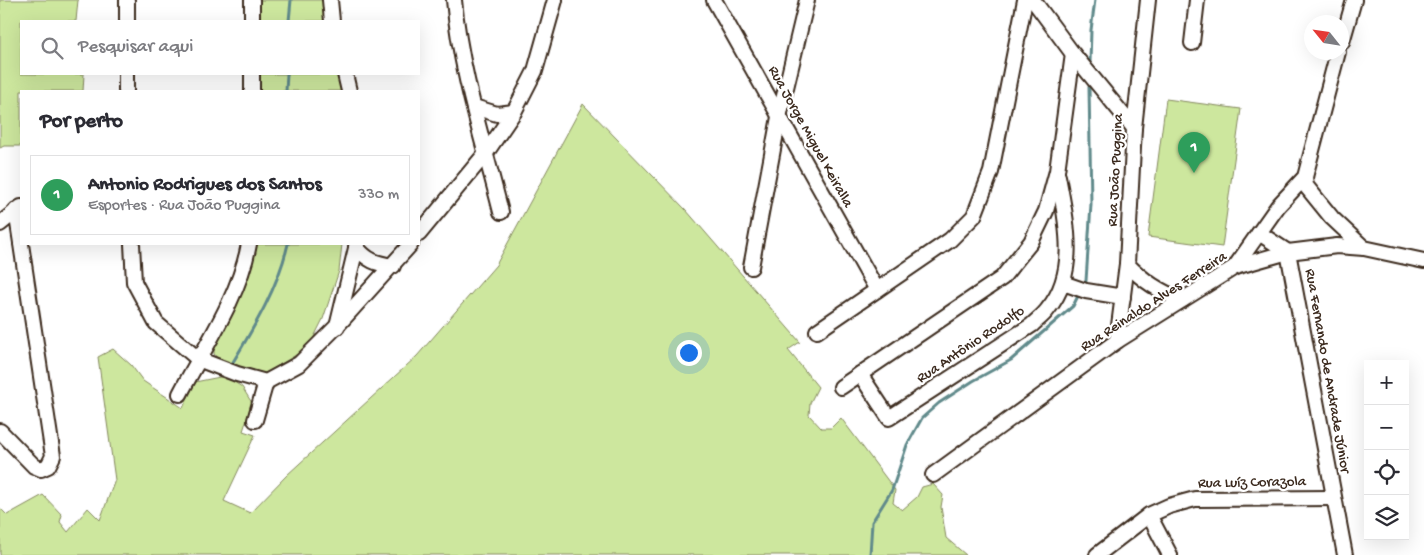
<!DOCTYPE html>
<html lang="pt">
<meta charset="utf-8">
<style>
:root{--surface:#fff;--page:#f2f2f3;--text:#2b2b33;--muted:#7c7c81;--line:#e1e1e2;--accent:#3b2a1e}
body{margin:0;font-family:"Gochi Hand",sans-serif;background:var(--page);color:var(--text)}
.controls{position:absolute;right:15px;bottom:15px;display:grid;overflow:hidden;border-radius:0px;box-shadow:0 5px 20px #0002}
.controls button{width:45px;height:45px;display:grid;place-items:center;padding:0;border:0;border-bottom:1px solid var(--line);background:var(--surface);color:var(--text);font:25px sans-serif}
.compass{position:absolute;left:1304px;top:15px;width:45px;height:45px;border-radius:50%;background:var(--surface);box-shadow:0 5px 20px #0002;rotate:300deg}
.you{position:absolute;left:688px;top:352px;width:18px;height:18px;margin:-12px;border:4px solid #fff;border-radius:50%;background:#1a73e8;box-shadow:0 0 0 8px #1a73e833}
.badge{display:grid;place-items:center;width:32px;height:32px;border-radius:50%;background:var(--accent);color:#fff;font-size:16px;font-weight:700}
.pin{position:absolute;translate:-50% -41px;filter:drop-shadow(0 1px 2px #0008)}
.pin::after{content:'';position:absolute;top:26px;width:18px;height:15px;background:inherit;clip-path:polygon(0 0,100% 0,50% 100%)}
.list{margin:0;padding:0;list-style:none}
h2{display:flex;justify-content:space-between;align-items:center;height:65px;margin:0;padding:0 20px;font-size:21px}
h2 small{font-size:16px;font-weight:400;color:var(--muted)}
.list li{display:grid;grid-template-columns:32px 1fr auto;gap:15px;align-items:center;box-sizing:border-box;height:80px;margin:0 10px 10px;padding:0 10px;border:1px solid var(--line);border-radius:0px}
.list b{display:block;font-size:19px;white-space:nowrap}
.list p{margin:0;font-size:16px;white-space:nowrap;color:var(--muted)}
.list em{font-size:16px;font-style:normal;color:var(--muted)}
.icon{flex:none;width:28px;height:28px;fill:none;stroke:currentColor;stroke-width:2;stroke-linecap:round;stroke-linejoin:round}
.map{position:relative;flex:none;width:1424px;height:555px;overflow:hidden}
.search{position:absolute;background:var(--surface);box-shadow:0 5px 20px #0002;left:20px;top:20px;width:400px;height:55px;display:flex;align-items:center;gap:12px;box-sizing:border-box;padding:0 18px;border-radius:0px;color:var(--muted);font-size:19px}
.panel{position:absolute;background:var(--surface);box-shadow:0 5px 20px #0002;left:20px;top:90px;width:400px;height:155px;border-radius:0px}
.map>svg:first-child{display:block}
.green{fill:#cde79e;stroke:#84885e}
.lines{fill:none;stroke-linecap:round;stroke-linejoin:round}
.stream{stroke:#608a8b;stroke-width:3}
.minor-casing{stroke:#3b2a1e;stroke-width:18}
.minor{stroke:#fff;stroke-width:14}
.labels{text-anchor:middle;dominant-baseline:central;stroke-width:4.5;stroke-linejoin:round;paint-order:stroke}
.street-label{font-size:15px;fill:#3b2a1e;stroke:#fff}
</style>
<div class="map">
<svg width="1424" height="555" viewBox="0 0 1424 555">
<rect width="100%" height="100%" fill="#fff"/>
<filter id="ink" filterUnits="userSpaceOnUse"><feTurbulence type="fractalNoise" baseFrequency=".02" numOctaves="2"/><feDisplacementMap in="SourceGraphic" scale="10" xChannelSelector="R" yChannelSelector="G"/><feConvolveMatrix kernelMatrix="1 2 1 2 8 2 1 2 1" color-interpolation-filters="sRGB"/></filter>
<g filter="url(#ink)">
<g class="green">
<path d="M 0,0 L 78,0 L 76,21 L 21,21 L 21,74 L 84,74 L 83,91 L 21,91 L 21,146 L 4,146 L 0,148 Z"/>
<rect x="259" y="0" width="68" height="21"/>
<path d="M 258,74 L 339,74 L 343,91 L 258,91 Z"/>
<path d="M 1166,99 L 1241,109 L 1222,247 L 1148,237 Z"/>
<path d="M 583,104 L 686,210 L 800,342 L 788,350 L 818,387 L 810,403 L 809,415 L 821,428 L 831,428 L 841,418 L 895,490 L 893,503 L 902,510 L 917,497 L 922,487 L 933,484 L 943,495 L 941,507 L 946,538 L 966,555 L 0,555 L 0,508 L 7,515 L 43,495 L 62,515 L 60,522 L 68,532 L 88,508 L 100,520 L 115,480 L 98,357 L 113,349 L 131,365 L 143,381 L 183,408 L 195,382 L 225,376 L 242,387 L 252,403 L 243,431 L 255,435 L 224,501 L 250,513 L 287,475 L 417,356 L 496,265 Z"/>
<path d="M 254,244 L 342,244 L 339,271 L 323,319 L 309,347 L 263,375 L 222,364 L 214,354 L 214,341 Z"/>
</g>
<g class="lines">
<g class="stream">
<path d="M 289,21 L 291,0"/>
<path d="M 1090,63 L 1091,30 L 1095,0"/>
<path d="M 286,91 L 287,74"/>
<path d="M 1083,286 L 1086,281 L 1091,204 L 1089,87"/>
<path d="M 233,362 C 256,324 278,287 288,244"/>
<path d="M 870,555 L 872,522 L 892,490 L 907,445 L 922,418 L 939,403 L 973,381 L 1011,360 L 1073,306 L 1079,294"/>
</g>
<defs>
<g id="minor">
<path d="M 330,0 L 332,21"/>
<path d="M 454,0 C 460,70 484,144 501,212"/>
<path d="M 714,0 L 877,290"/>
<path d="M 1033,0 L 1073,54 L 1134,128"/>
<path d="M 127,21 L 127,0"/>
<path d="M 252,21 L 252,0"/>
<path d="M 1342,42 L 1354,0"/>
<path d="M 1192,43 L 1197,0"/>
<path d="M 345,74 L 349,91"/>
<path d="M 126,91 L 126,74"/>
<path d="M 252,91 L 252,74"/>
<path d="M 474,107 L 497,114 L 514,112"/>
<path d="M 1305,177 L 1306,186 L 1332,218 L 1364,248"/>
<path d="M 16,210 L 21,243"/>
<path d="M 0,224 L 21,207"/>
<path d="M 1259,233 L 1288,252 L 1345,555"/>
<path d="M 419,234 L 486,153 L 514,112 L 535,71 L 555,0"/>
<path d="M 132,244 L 134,282 L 156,323 L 198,359 L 237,374 L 266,382 L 299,364 L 336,327 L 411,244"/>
<path d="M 356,247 C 368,261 375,263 393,266"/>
<path d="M 1127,264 C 1143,281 1160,292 1182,300"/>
<path d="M 751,267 L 779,117 L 807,0"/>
<path d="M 1235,267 L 1278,206 L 1305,177 L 1338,52"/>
<path d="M 1063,283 L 1086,291 L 1123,297"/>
<path d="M 337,327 L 357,244"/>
<path d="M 817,331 L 950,240 L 974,216 L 991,172 L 1025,0"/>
<path d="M 1117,341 L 1127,264 L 1134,128 L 1148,0"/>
<path d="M 860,374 L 889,418 L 1032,325 C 1037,320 1044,315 1048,309 C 1079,271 1066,220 1058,176"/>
<path d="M 841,387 L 1002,278 L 1031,242 L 1046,211 L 1057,171 L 1073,54"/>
<path d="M 180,394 C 205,346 239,298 249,244"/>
<path d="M 255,420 L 266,382"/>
<path d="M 0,431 L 34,466 L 41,469 L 48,466 L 53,456 L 21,244"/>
<path d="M 933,475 L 1117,341 L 1235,267 L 1288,252 L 1337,246 L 1364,248 L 1424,261"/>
<path d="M 1149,515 L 1170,555"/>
<path d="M 1097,555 L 1149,515 L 1169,506 L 1195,499 L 1334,498"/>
</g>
</defs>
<use href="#minor" class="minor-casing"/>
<use href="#minor" class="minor"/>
</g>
</g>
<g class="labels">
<g class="street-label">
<text transform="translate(810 137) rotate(61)">Rua Jorge Miguel Keiralla</text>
<text transform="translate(1116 170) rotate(-87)">Rua João Puggina</text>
<text transform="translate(1154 302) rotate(-33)">Rua Reinaldo Alves Ferreira</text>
<text transform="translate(971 345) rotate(-34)">Rua Antônio Rodolfo</text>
<text transform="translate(1327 371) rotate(80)">Rua Fernando de Andrade Júnior</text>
<text transform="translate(1252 483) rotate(-1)">Rua Luíz Corazola</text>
</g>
</g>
</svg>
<div class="controls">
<button>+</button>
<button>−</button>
<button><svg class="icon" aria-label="locate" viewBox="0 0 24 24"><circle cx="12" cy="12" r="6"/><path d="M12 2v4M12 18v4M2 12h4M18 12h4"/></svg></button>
<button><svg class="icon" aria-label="layers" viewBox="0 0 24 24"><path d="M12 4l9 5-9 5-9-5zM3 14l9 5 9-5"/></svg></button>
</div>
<svg class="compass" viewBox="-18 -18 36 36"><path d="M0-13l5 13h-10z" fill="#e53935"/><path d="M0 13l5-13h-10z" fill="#7c7c81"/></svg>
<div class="you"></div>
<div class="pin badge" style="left:1194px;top:173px;background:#2e9e5b">1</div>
<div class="search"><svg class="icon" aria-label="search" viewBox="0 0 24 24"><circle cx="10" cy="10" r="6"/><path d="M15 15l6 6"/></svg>Pesquisar aqui</div>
<section class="panel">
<h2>Por perto<small></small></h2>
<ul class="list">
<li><span class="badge" style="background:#2e9e5b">1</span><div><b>Antonio Rodrigues dos Santos</b><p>Esportes · Rua João Puggina</p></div><em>330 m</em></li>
</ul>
</section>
</div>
